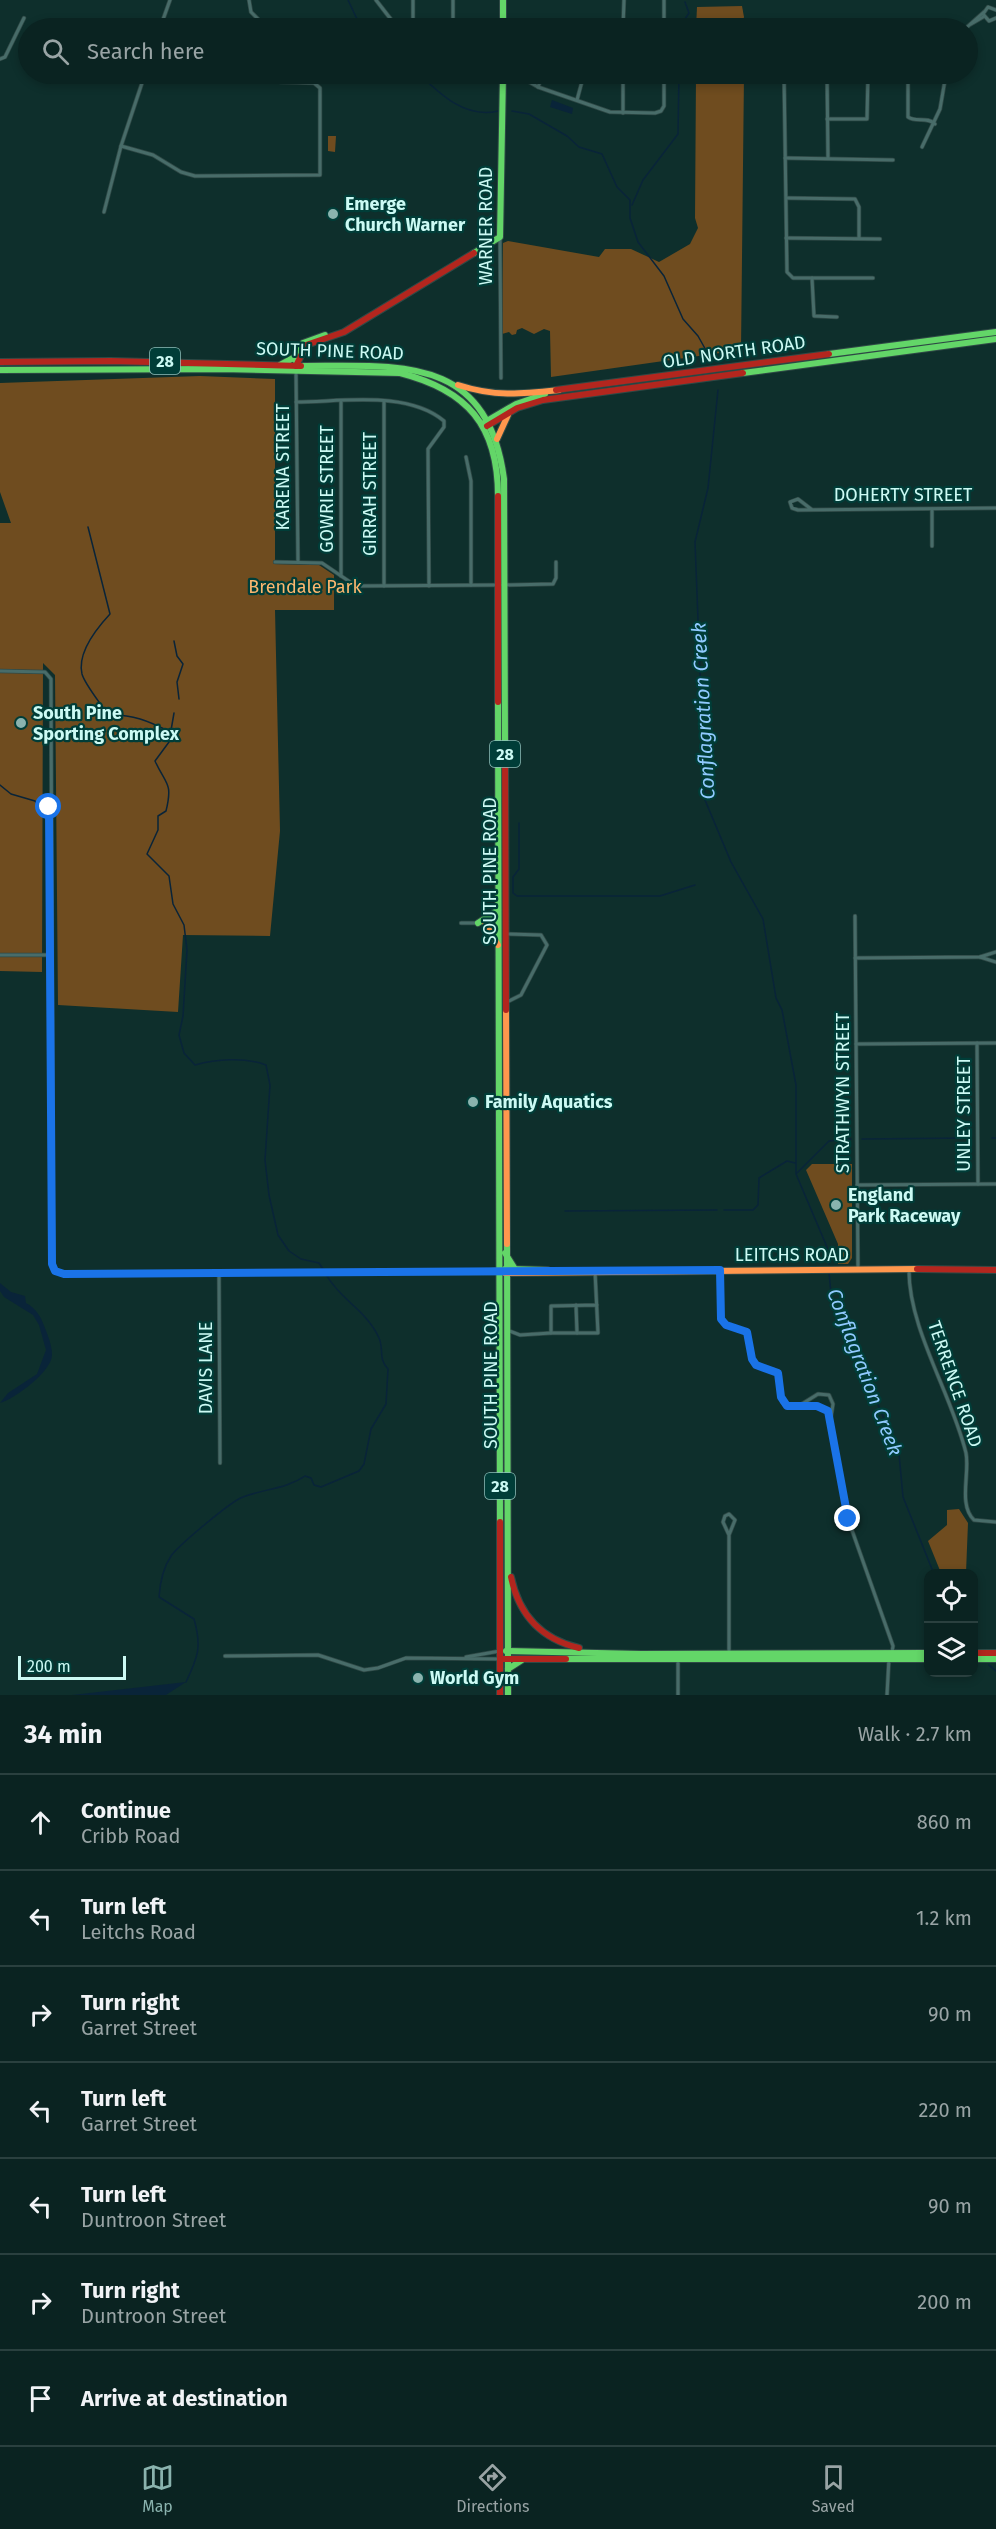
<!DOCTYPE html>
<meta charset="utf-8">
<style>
:root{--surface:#0a2321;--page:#182f2e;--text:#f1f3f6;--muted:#99a4a5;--line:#2a403f;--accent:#8ab3ae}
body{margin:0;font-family:"Fira Sans",sans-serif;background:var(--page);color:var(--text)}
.controls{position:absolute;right:18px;bottom:18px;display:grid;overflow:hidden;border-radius:12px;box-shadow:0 3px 9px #0003}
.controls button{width:54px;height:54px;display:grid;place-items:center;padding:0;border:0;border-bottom:2px solid var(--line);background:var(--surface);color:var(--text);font:30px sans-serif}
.scale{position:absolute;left:18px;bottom:15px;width:108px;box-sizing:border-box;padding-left:6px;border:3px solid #ccfaf4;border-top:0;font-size:16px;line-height:21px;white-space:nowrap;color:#ccfaf4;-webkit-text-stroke:4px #003d38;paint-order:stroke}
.stop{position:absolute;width:18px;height:18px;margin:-14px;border:4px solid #1a73e8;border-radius:50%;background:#fff}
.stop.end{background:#1a73e8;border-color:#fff;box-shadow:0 2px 6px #0008}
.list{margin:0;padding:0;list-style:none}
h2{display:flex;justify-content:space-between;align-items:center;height:78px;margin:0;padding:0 24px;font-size:26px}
h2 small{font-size:20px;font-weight:400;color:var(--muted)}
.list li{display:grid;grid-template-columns:39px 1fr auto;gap:18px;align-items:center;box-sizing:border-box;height:96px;padding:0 24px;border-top:2px solid var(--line)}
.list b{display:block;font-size:22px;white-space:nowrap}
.list p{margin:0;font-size:20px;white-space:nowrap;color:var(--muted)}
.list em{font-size:20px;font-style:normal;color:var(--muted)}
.icon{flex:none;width:33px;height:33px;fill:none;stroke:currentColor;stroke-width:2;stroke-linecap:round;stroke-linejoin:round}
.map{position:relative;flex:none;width:996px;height:1695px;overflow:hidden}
.search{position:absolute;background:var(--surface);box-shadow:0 3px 9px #0003;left:18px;right:18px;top:18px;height:66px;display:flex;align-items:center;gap:15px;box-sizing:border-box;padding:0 21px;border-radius:33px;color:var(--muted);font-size:22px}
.sheet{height:750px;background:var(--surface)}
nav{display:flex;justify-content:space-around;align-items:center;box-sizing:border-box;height:84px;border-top:2px solid var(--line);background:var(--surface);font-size:16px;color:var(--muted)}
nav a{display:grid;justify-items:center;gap:3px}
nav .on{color:var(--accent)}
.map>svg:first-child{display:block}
.green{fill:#6f4c1f}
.water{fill:#092439}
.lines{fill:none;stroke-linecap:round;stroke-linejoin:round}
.stream{stroke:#092439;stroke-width:1.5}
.street-casing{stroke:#2f4946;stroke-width:4.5}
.fast-casing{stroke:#2f4946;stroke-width:8}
.slow-casing{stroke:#2f4946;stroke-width:8}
.jam-casing{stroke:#2f4946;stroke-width:8}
.street{stroke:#486c69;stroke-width:3}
.fast{stroke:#63d668;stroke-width:6}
.slow{stroke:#ff974d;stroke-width:6}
.jam{stroke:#b3261e;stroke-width:6}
.route{stroke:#1a73e8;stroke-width:8}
.poi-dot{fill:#8ab3ae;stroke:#003d38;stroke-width:2}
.labels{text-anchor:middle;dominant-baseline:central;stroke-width:4.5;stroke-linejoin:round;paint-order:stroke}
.shield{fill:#003d38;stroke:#8fc1bc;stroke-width:1.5}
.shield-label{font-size:16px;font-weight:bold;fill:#ccfaf4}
.poi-label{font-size:18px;font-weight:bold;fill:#ccfaf4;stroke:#003d38;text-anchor:start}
.street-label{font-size:18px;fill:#ccfaf4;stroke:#003d38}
.park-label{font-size:18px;fill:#fcb76f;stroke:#003d38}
.water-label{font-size:20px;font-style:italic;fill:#90caff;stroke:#003d38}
</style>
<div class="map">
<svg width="996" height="1695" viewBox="0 0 996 1695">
<rect width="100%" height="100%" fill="#0e2f2c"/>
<g class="green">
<path d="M 742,6 L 744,17 L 741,28 L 696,28 L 697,7 Z"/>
<path d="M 696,74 L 744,74 L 741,350 L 551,377 L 550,331 L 544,329 L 534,334 L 522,328 L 517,330 L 516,334 L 512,335 L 509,332 L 502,334 L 503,243 L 508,241 L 599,257 L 605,249 L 631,249 L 659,262 L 690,244 L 698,228 L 695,218 Z"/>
<path d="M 328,136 L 336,136 L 335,152 L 328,151 Z"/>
<path d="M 200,376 L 275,379 L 275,564 L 319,565 L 334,575 L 334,610 L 275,610 L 280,831 L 270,936 L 183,935 L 178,1012 L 58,1005 L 55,675 L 43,663 L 42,972 L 0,971 L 0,523 L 11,523 L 0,492 L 0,383 Z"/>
<path d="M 812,1164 L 852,1164 L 852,1258 L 848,1264 L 838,1264 L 838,1244 L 806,1170 Z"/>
<path d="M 959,1509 L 968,1523 L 966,1573 L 941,1573 L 928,1541 L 947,1525 L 947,1510 Z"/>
</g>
<g class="water">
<path d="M 552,100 L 573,108 L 572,114 L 550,107 Z"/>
<path d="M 0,1283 L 11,1292 L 25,1296 L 26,1303 C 36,1308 41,1317 45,1328 C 48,1336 52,1345 52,1355 C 52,1371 15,1399 0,1403 L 8,1393 L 37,1374 L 46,1350 L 39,1325 L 33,1315 L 4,1297 L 0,1291 Z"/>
<path d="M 186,1682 L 166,1695 L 72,1695 Z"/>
</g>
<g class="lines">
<g class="stream">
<path d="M 348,0 L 357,19 L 366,28"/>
<path d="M 679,28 L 689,13 L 685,2"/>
<path d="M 419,74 C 441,95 466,119 498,111"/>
<path d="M 512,111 L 529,114 L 567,136 L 579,147 L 602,154 L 617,187 L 630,200 L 630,218 L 638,242 L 664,276 L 683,319 L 698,336 L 712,361"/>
<path d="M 632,205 L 643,180 L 678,134 L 679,74"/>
<path d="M 718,390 L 708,488 L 695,542 L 705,800 L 731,862 L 763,919 L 776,998 L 782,1010 L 796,1085 L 796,1174 L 827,1247 L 829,1264"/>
<path d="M 88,527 L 110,614 C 97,628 77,653 82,674 C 85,685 102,705 108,715 C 132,714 149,721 170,732"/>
<path d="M 174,641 L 177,656 L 183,664 L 177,682 L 179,699"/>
<path d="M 174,713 L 169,742 L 155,761 C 166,785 173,782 166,811 L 158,816 L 158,830 L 147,854 L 169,876 L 173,904 L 184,925 L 187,950 L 183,1016 L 179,1035 L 184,1053 L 195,1065 C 216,1059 245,1057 266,1065 L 270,1085 L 265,1160 L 269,1195 L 278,1235 L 289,1251 L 301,1259 L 319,1263 L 323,1269"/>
<path d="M 0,785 L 11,794 L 35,801 L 42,810"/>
<path d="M 519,823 L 519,869 L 513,877 L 513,893 L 517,896 L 660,896 L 695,885"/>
<path d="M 992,1138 L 996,1138"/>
<path d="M 862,1139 L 970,1138"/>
<path d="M 797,1173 L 829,1141 L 851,1139"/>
<path d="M 724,1210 L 753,1210 L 758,1205 L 759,1178 L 787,1161 L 795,1163"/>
<path d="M 565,1211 L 717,1210"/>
<path d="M 829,1272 L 831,1294 L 899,1454 L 903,1497 L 934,1574"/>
<path d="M 974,1645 L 975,1647"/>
<path d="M 989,1665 L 996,1671"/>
<path d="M 186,1682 C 198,1657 202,1647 194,1619 L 159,1597 C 160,1583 163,1568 171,1556 C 178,1546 231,1501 243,1497 C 263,1489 286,1489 305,1476 L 311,1478 L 314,1485 L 321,1487 L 359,1471 L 364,1464 L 371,1429 L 386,1404 L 388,1369 C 378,1359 384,1349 379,1338 C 368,1312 340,1299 327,1276"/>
</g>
<defs>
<g id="street">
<path d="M 249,0 L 251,12 L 267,28"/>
<path d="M 376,0 L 393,22 L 503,23"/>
<path d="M 664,0 L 664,28"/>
<path d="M 996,10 L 988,7 L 983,14 L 989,21 L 996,18"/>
<path d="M 413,23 L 413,0"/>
<path d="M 453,23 L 453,0"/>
<path d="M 971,24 L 983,17"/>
<path d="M 160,28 L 170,0"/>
<path d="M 623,28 L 624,0"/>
<path d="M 966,28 L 984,12"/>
<path d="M 0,59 L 5,57 L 24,18"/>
<path d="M 623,74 L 623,113"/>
<path d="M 784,74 L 787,272 L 793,278 L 873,278"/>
<path d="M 827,74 L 828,158"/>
<path d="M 908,74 L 908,117 C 916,123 927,116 935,124"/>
<path d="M 503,76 L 524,79 L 538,87 L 610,112 L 655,113 L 661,111 L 664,106 L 664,74"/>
<path d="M 538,87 L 543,74"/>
<path d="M 577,100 L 584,74"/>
<path d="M 827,119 L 867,119 L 868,74"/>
<path d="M 121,146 L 153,155 L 181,172 L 195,176 L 320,175 L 320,88 L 314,83 L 280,82 L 275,74"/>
<path d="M 922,147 L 940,109 L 946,74"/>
<path d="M 785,158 L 893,160"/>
<path d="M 787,198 L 855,199 L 859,207 L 859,238"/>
<path d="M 104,212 L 121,146 L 145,74"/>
<path d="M 500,237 L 501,378"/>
<path d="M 786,238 L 880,239"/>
<path d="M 812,278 L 814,316 L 837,317"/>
<path d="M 296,372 L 298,562"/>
<path d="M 296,402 C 341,402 407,390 444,421 L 444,427 L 428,449 L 429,586"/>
<path d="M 341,402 L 341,576"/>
<path d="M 384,402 L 384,586"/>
<path d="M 466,457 L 471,481 L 471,585"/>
<path d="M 811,509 L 798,499 L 790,502 L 792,508 L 798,510 L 996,508"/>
<path d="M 932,509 L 932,546"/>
<path d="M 275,562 L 322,563 L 356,586 L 497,585"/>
<path d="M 503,585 L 553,584 L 556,578 L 556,562"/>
<path d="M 0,671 L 45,672 L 51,679 L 53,1269 L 64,1274 L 499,1273"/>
<path d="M 855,916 L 858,1268"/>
<path d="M 461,923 L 477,923"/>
<path d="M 0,955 L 49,955"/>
<path d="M 980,957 L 996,962"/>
<path d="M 855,958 L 980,957 L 996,952"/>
<path d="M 507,1002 L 521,995 L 547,945 L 541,935 L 507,934"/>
<path d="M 977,1043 L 978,1184"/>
<path d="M 856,1044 L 996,1043"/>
<path d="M 857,1185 L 996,1184"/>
<path d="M 720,1270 L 721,1319 L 726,1325 L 747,1332 L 752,1359 L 761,1367 L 774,1370 L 780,1376 L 782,1402 L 787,1406 L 817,1406 L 828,1411 L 848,1519 L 893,1646 L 892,1652"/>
<path d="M 484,1271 L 498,1269"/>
<path d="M 595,1271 L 598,1333 L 551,1333 L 551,1306 L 597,1305"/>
<path d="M 909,1271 C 909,1329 952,1395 966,1453 C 970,1473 958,1505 974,1520 L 996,1522"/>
<path d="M 219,1273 L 220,1463"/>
<path d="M 576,1305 L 577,1333"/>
<path d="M 507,1330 L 520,1335 L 551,1333"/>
<path d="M 802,1404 L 818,1394 L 829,1395 L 833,1404 L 831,1417"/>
<path d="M 729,1535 L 735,1520 L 729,1514 L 725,1516 L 723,1522 L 729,1535 L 729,1654"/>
<path d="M 225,1656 L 318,1655 L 364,1670 L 378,1668 L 406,1658 L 500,1659"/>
<path d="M 466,1657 L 500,1651"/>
<path d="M 678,1659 L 678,1695"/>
<path d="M 887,1695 L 889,1658"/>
</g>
<g id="fast">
<path d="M 503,0 L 503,28"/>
<path d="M 474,253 L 500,237 L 503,74"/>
<path d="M 829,354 L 996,332"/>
<path d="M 295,360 L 303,343 L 325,335"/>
<path d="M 280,365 L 295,357"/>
<path d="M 301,366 C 400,366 487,354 504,479 L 505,746"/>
<path d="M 0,370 L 222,369 L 400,373 C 467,390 498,425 498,496"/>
<path d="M 743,373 L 996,339"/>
<path d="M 485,422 L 516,404 L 545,394"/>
<path d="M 498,702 L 500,1522"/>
<path d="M 478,923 L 498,910"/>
<path d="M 507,1244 L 508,1659"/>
<path d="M 505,1253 L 515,1269"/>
<path d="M 505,1269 L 547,1270"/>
<path d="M 506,1651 L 641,1654 L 928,1653"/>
<path d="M 508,1659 L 508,1695"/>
<path d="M 566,1659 L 928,1659"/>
<path d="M 974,1659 L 996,1659"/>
<path d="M 508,1669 L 522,1660"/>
</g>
<g id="slow">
<path d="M 458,385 C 495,397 521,394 559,390"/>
<path d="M 497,439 L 508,415"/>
<path d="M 485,923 L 498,945"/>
<path d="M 506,1010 L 507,1244"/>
<path d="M 505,1273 L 917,1269"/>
</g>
<g id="jam">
<path d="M 0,362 L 111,361 L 301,366"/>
<path d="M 296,366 L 306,345 L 344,332 L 474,253"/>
<path d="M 556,390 L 829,354"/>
<path d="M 487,426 L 517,408 L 543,400 L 743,373"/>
<path d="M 498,496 L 498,702"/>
<path d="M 505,746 L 506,1010"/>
<path d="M 917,1269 L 996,1270"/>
<path d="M 500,1522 L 500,1659 L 566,1659"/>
<path d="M 511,1577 C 519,1615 541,1639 579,1648"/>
<path d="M 974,1653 L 996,1653"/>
<path d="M 500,1659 L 500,1695"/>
</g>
</defs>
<use href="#street" class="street-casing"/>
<use href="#fast" class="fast-casing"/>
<use href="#slow" class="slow-casing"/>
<use href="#jam" class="jam-casing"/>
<use href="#street" class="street"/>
<use href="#fast" class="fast"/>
<use href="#slow" class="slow"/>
<use href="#jam" class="jam"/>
</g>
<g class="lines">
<path class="route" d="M 49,807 L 52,1264 L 55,1271 L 64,1274 L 720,1270 L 721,1319 L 726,1325 L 747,1332 L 752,1359 L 756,1365 L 778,1373 L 781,1397 L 787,1406 L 817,1406 L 828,1411 L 848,1519"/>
</g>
<g class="poi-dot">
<circle cx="333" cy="214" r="6"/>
<circle cx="21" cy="723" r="6"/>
<circle cx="473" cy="1102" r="6"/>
<circle cx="836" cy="1205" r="6"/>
<circle cx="418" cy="1678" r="6"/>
</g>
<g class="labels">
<g class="shield">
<rect x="150" y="348" width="30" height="26" rx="4.5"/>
<rect x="490" y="741" width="30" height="26" rx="4.5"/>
<rect x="485" y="1473" width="30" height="26" rx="4.5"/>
</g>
<g class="shield-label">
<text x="165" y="361">28</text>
<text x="505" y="754">28</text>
<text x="500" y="1486">28</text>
</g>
<g class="poi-label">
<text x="345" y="204">Emerge<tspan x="345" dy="21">Church Warner</tspan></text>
<text x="33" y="713">South Pine<tspan x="33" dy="21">Sporting Complex</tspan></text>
<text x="485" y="1102">Family Aquatics</text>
<text x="848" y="1195">England<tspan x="848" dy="21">Park Raceway</tspan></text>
<text x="430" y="1678">World Gym</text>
</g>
<g class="street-label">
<text transform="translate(486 226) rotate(-90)">WARNER ROAD</text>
<text transform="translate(330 351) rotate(2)">SOUTH PINE ROAD</text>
<text transform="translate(734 352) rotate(-8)">OLD NORTH ROAD</text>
<text transform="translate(283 467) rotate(-90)">KARENA STREET</text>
<text transform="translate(327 489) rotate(-90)">GOWRIE STREET</text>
<text transform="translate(370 494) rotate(-90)">GIRRAH STREET</text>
<text x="903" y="495">DOHERTY STREET</text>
<text transform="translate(490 871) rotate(-90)">SOUTH PINE ROAD</text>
<text transform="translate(843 1093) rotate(-90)">STRATHWYN STREET</text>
<text transform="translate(964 1114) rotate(-90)">UNLEY STREET</text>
<text x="792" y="1255">LEITCHS ROAD</text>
<text transform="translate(206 1368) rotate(-90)">DAVIS LANE</text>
<text transform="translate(491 1375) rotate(-90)">SOUTH PINE ROAD</text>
<text transform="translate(955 1384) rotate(71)">TERRENCE ROAD</text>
</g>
<g class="park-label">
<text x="305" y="587">Brendale Park</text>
</g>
<g class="water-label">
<text transform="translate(703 711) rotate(-93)">Conflagration Creek</text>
<text transform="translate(865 1372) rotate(69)">Conflagration Creek</text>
</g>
</g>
</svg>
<div class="controls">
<button><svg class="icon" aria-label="locate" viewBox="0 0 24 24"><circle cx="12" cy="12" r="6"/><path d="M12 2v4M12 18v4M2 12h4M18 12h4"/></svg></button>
<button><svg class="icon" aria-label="layers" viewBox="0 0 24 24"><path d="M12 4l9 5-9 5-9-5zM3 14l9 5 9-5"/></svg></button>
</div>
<div class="scale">200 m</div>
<div class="stop" style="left:49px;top:807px"></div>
<div class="stop end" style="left:848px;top:1519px"></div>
<div class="search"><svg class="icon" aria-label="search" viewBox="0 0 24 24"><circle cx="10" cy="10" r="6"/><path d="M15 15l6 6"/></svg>Search here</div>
</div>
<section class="sheet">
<h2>34 min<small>Walk · 2.7 km</small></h2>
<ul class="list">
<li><svg class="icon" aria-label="ahead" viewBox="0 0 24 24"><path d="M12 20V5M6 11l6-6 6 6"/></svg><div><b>Continue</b><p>Cribb Road</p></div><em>860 m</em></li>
<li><svg class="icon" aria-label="left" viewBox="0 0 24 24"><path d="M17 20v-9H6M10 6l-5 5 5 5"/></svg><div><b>Turn left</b><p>Leitchs Road</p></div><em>1.2 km</em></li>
<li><svg class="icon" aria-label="right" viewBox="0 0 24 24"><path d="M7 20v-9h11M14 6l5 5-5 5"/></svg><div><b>Turn right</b><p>Garret Street</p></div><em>90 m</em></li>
<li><svg class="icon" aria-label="left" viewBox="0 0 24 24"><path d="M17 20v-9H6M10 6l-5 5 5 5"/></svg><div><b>Turn left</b><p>Garret Street</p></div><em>220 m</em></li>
<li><svg class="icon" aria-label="left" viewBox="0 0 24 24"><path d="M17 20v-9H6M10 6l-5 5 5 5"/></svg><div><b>Turn left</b><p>Duntroon Street</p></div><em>90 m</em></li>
<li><svg class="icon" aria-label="right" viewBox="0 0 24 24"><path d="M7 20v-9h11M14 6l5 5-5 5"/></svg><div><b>Turn right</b><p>Duntroon Street</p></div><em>200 m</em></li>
<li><svg class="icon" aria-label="arrive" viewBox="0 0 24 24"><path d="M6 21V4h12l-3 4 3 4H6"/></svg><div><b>Arrive at destination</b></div></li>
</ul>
</section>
<nav>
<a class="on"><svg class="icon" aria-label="map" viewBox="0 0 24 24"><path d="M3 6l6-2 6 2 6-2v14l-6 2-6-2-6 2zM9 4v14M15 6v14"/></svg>Map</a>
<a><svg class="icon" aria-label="directions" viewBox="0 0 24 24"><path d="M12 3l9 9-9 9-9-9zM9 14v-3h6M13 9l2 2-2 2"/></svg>Directions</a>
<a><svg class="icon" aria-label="saved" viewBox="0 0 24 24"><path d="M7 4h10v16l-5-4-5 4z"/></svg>Saved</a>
</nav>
